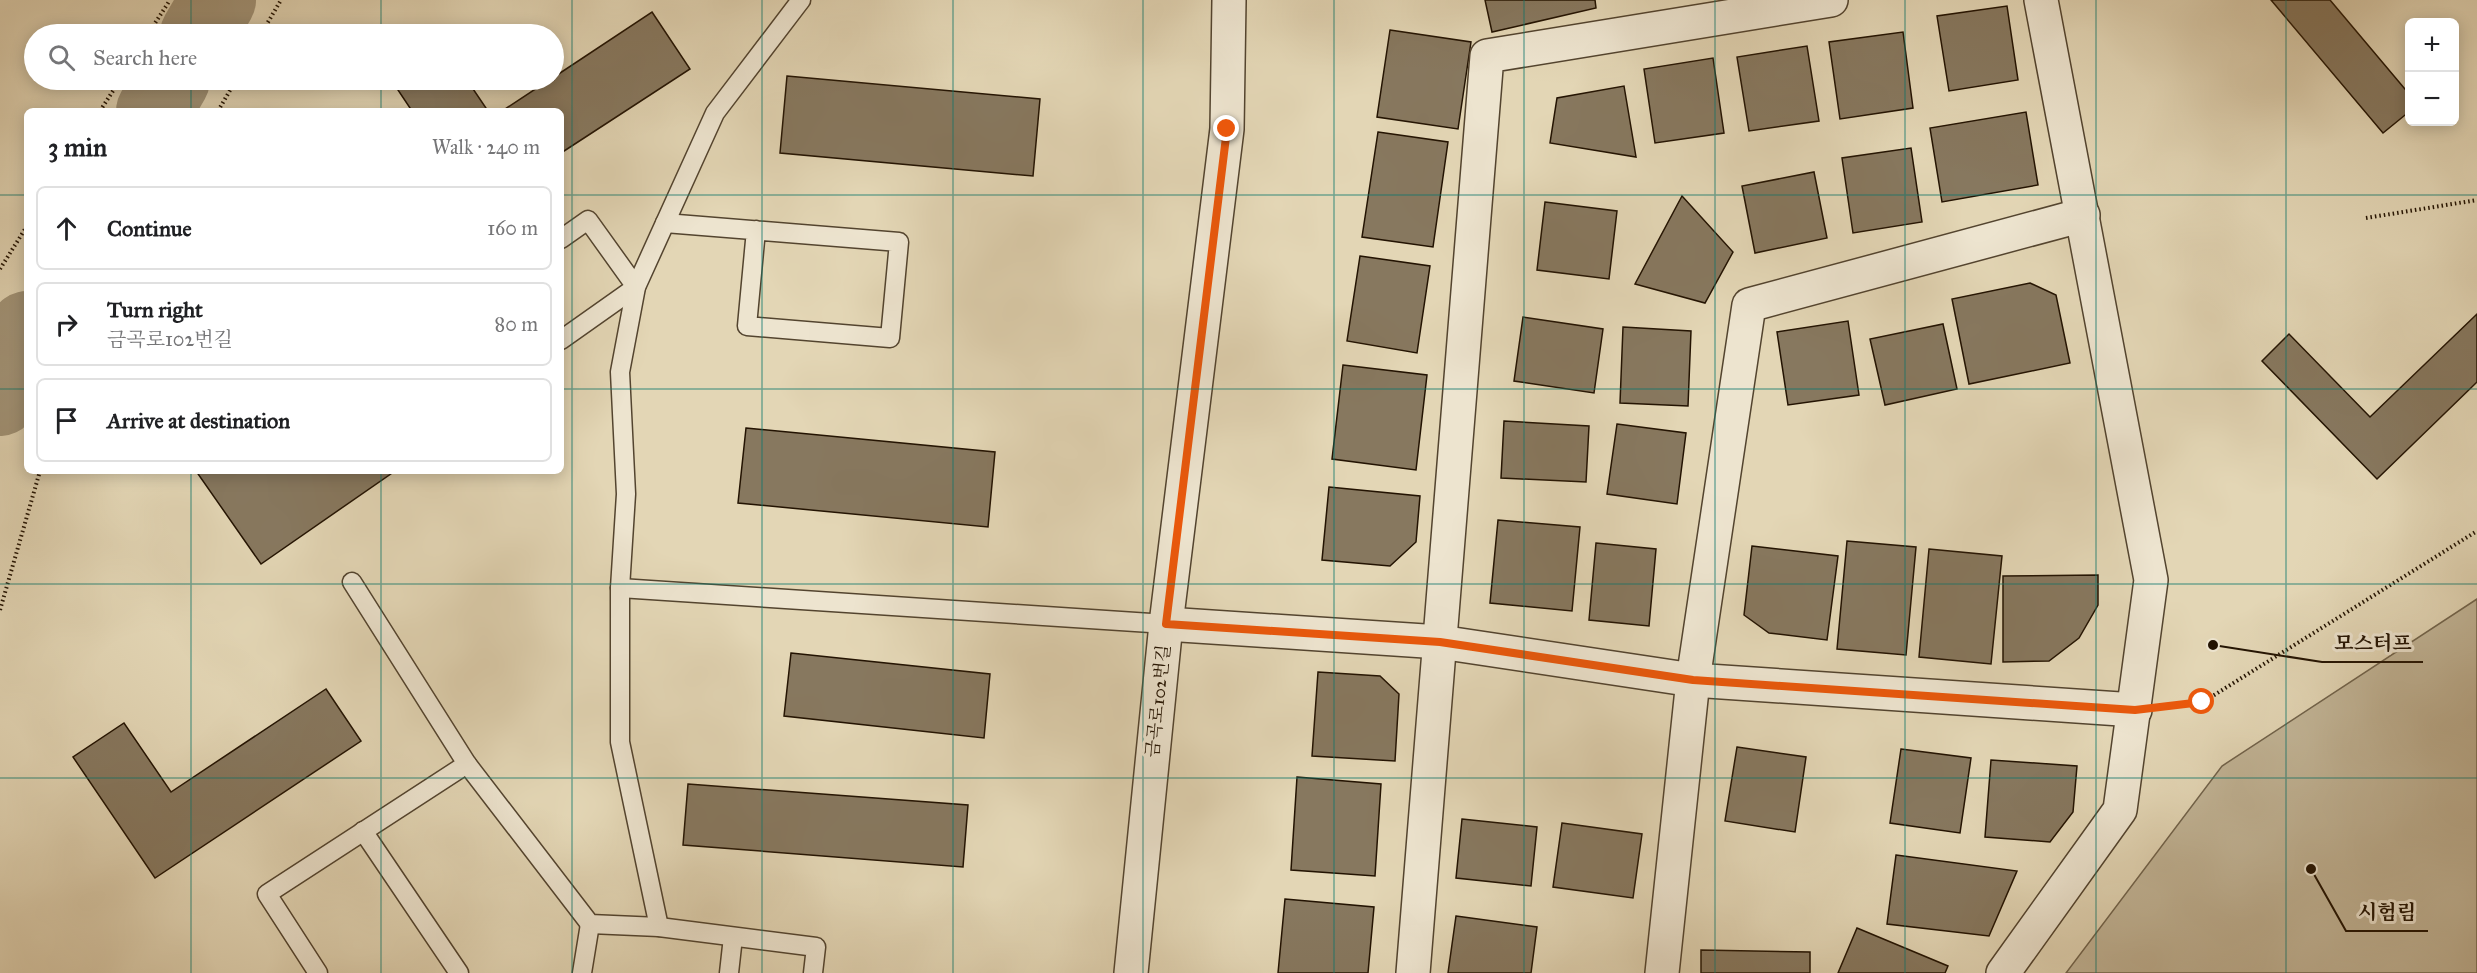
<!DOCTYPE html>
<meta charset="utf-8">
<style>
:root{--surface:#fff;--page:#f2f2f2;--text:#202124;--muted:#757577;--line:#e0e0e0}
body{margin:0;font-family:"IM FELL Great Primer","Noto Serif KR",serif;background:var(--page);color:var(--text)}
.controls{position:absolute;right:18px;top:18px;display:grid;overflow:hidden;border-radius:9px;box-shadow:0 3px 15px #0003}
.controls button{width:54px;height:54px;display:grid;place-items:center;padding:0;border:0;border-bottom:2px solid var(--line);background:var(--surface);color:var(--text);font:30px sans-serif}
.stop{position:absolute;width:18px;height:18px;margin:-14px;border:4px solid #ea580c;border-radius:50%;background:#fff}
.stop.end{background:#ea580c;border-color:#fff;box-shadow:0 2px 6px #0008}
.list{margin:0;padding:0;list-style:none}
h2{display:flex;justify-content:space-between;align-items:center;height:78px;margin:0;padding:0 24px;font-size:26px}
h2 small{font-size:20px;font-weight:400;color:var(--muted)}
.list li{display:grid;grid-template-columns:39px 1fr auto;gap:18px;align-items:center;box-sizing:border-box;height:84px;margin:0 12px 12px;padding:0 12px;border:2px solid var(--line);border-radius:9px}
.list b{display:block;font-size:22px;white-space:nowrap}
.list p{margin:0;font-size:20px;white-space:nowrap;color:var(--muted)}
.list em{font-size:20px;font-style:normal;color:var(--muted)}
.icon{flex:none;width:33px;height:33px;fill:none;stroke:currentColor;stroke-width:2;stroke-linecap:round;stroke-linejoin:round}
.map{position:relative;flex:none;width:2477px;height:973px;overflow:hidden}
.search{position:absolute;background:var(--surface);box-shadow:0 3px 15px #0003;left:24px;top:24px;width:540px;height:66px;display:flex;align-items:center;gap:15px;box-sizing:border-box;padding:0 21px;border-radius:33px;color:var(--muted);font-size:22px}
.panel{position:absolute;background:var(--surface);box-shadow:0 3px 15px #0003;left:24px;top:108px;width:540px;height:366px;border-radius:9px}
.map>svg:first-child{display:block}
.green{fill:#c2b597;stroke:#72644c;stroke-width:1.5}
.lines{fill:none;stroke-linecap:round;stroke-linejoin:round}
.river{stroke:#a29478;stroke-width:76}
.building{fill:#87785f;stroke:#231302;stroke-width:1.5}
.service-casing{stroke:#53442f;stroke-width:21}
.minor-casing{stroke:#53442f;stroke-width:36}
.tertiary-casing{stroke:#53442f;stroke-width:36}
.path{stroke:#231302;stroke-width:4;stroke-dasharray:1.5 3;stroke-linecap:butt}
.service{stroke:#ede4cf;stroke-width:18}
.minor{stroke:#ede4cf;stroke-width:33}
.tertiary{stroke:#ede4cf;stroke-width:33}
.route{stroke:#ea580c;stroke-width:8}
.grid{fill:none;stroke:#0f766e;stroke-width:1.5;stroke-opacity:0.55}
.labels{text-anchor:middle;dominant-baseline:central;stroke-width:6;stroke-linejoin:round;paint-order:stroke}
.street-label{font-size:18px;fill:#231302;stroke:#ede4cf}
.leader{fill:none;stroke:#231302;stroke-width:2}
.callout-dot{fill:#231302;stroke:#ede4cf;stroke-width:2}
.callout-label{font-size:20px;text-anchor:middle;font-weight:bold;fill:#231302;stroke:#ede4cf;stroke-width:6;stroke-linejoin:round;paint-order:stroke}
</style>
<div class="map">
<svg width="2477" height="973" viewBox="0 0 2477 973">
<rect width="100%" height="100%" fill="#e3d6b5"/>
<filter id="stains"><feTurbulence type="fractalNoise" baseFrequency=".00333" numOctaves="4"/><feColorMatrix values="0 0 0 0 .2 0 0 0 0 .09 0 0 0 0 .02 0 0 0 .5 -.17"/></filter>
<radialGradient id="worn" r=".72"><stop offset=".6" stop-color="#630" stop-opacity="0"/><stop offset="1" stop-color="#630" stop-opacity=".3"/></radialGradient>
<path class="green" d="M 2477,599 L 2477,973 L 2066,973 L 2222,766 Z"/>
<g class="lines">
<g class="river">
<path d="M 198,34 L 218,0"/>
<path d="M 154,111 L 172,80"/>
<path d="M 0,398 L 21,339 L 27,329"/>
</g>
</g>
<g class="building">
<path d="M 1485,0 L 1595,0 L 1596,8 L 1492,32 Z"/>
<path d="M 2271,0 L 2330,0 L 2410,95 L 2410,111 L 2383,133 Z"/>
<path d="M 2007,6 L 2018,80 L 1949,91 L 1937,16 Z"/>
<path d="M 652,12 L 690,69 L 561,153 L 561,111 L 502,111 L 549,80 L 554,80 L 554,77 Z"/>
<path d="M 1390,30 L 1471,42 L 1458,129 L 1377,117 Z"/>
<path d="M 1903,32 L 1913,108 L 1840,119 L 1829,42 Z"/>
<path d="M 1807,46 L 1819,121 L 1749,131 L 1737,57 Z"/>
<path d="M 1713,58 L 1724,133 L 1655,143 L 1644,69 Z"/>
<path d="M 787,76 L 1040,99 L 1033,176 L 780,153 Z"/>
<path d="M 394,80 L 467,80 L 488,111 L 412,111 L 392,81 Z"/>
<path d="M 1624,86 L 1636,157 L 1550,143 L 1557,98 Z"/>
<path d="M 2026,112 L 2038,185 L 1942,202 L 1930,128 Z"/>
<path d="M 1378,132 L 1448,142 L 1433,247 L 1362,237 Z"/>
<path d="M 1911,148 L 1922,222 L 1853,233 L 1842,158 Z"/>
<path d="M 1814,172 L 1827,238 L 1755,253 L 1742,186 Z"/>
<path d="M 1682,196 L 1733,252 L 1705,303 L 1635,284 Z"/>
<path d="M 1545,202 L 1617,211 L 1609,279 L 1537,270 Z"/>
<path d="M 1360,256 L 1430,266 L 1417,353 L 1347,341 Z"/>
<path d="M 2030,283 L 2056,295 L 2070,363 L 1969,384 L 1952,299 Z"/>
<path d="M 2477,314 L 2477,382 L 2377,479 L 2262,361 L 2289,334 L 2370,417 Z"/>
<path d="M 1523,317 L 1603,329 L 1594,393 L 1514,381 Z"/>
<path d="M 1848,321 L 1859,395 L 1788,405 L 1777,332 Z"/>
<path d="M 1943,324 L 1957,389 L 1885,405 L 1870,339 Z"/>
<path d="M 1623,327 L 1691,331 L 1688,406 L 1620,403 Z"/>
<path d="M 1343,365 L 1427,375 L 1416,470 L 1332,459 Z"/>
<path d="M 1504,421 L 1589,426 L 1586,482 L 1501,478 Z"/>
<path d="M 1617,424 L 1686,433 L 1677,504 L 1607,494 Z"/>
<path d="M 746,428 L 995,452 L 988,527 L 738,503 Z"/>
<path d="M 196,471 L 395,471 L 261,564 Z"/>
<path d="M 1329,487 L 1420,496 L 1416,542 L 1390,566 L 1322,560 Z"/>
<path d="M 1498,520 L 1580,527 L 1572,611 L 1490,603 Z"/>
<path d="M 1847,541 L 1916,547 L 1906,655 L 1837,649 Z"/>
<path d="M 1596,543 L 1656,549 L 1649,626 L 1589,620 Z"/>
<path d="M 1752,546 L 1838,556 L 1827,640 L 1769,633 L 1744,615 Z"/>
<path d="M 1929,549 L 2002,556 L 1991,664 L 1919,657 Z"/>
<path d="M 2098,575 L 2098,605 L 2079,638 L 2049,661 L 2003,662 L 2003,576 Z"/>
<path d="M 791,653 L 990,674 L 984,738 L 784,716 Z"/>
<path d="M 1318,672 L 1380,676 L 1399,694 L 1395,761 L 1312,756 Z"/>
<path d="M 326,689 L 361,741 L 155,878 L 73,757 L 124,723 L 171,792 Z"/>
<path d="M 1737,747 L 1806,757 L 1795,832 L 1725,821 Z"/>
<path d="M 1901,749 L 1971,758 L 1960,833 L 1890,823 Z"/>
<path d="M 1991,760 L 2077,766 L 2073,812 L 2050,842 L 1985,837 Z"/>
<path d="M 1297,777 L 1381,784 L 1375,876 L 1291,870 Z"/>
<path d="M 688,784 L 968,805 L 963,867 L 683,845 Z"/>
<path d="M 1462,819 L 1537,827 L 1531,886 L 1456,878 Z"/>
<path d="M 1562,823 L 1642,834 L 1633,898 L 1553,887 Z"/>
<path d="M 1896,855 L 2017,871 L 1989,936 L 1887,924 Z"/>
<path d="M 1285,899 L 1374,907 L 1368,973 L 1278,973 Z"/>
<path d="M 1456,916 L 1537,927 L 1531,973 L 1448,973 Z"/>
<path d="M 1857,928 L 1948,966 L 1945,973 L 1838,973 Z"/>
<path d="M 1701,950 L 1810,952 L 1810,973 L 1701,973 Z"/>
</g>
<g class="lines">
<defs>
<g id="service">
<path d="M 665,223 L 899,242 L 890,338 L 747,326 L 756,230"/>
<path d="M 561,239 L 588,220 L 636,287 L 561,340"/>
<path d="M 352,582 L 467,764 L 590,924 L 659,927 L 816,947 L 813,973"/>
<path d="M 620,588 L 1166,624"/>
<path d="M 363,831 L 459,973"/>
<path d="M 659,927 L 620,742 L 620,588 L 626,494 L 620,372 L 636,287 L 715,113 L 801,0"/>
<path d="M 318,973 L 267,894 L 467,764"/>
<path d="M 582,973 L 590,924"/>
<path d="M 729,973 L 733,937"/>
</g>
<g id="minor">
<path d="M 2083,215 L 1749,305 L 1693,680 L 2135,710"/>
<path d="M 1166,624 L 1440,642 L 1693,680 L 1662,973"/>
<path d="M 1413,973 L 1487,56 L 1831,0"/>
<path d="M 2003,973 L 2120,810 L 2151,580 L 2041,0"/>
</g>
<path id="tertiary" d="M 1131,973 L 1166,624 L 1227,129 L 1229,0"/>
</defs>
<use href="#service" class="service-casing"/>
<use href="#minor" class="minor-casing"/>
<use href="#tertiary" class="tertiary-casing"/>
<g class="path">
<path d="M 148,34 L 170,0"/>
<path d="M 261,34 L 281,0"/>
<path d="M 100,111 L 120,80"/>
<path d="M 218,111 L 236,80"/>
<path d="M 2366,218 L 2477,200"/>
<path d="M 0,269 L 27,226"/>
<path d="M 0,610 L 40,471"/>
<path d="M 2171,706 L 2203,702 L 2477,531"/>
</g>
<use href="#service" class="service"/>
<use href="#minor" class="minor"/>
<use href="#tertiary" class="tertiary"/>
</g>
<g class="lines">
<path class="route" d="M 1227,129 L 1166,624 L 1440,642 L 1693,680 L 2135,710 L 2202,702"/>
</g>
<path class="grid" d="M 191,0 L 191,34M 381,0 L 381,34M 572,0 L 572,973M 762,0 L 762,973M 953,0 L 953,973M 1143,0 L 1143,973M 1334,0 L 1334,973M 1524,0 L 1524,973M 1715,0 L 1715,973M 1905,0 L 1905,973M 2096,0 L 2096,973M 2286,0 L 2286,973M 191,80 L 191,111M 381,80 L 381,111M 0,195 L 27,195M 561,195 L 2477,195M 0,389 L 27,389M 561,389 L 2477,389M 191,471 L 191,973M 381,471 L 381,973M 0,584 L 2477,584M 0,778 L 2477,778"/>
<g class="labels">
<g class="street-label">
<text transform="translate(1158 701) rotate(-84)">금곡로102번길</text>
</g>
</g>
<path class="leader" d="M2213 645L2322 662H2423M2311 869L2346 931H2428"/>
<g class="callout-dot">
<circle cx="2213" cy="645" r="6"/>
<circle cx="2311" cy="869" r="6"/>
</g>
<g class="callout-label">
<text x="2373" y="650">모스터프</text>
<text x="2387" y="919">시험림</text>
</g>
<rect width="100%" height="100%" filter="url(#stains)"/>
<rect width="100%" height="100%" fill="url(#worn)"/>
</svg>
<div class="controls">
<button>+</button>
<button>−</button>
</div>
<div class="stop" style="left:2202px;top:702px"></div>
<div class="stop end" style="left:1227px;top:129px"></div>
<div class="search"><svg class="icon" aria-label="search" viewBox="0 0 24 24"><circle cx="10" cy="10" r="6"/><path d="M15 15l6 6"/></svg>Search here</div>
<section class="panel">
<h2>3 min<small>Walk · 240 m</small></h2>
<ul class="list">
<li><svg class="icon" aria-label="ahead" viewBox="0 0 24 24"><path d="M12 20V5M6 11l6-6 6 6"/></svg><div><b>Continue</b></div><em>160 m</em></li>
<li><svg class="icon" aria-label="right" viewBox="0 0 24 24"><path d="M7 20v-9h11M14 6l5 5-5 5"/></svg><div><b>Turn right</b><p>금곡로102번길</p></div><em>80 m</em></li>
<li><svg class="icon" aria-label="arrive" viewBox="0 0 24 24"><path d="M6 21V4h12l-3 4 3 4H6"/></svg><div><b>Arrive at destination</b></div></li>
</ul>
</section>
</div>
